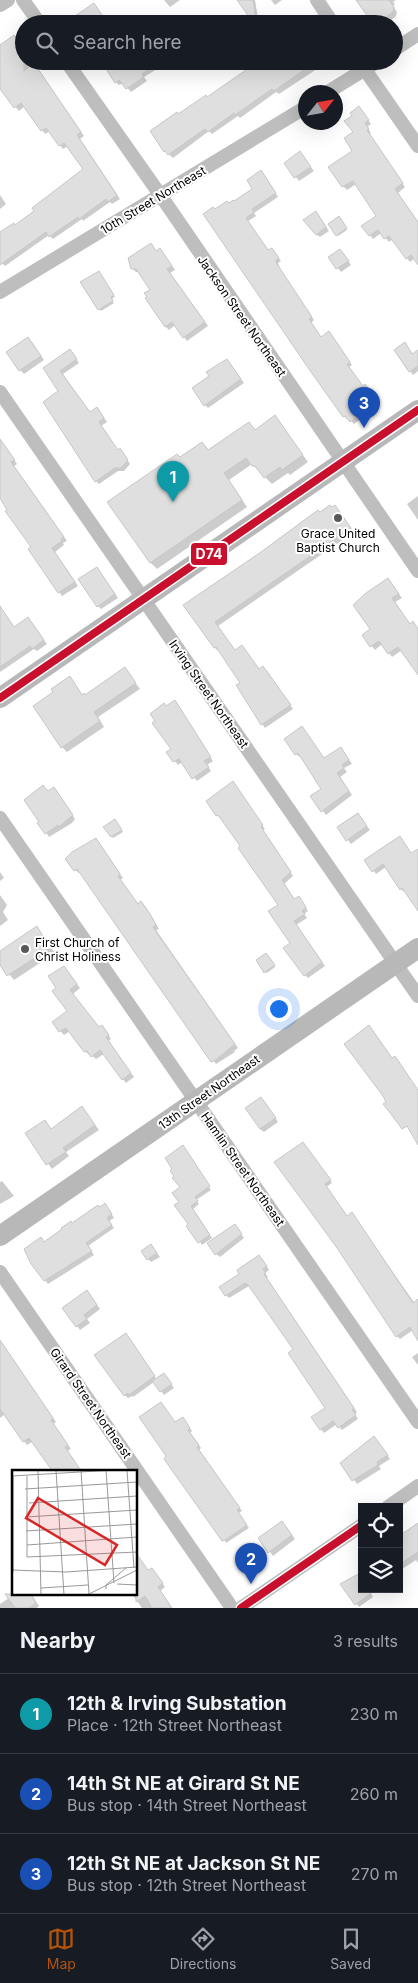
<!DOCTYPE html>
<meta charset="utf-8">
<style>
:root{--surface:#171b24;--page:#242831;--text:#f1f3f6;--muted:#9ea1a6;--line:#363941;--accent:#b45309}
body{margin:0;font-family:Inter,sans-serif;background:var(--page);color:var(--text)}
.controls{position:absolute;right:15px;bottom:15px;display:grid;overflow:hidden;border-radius:0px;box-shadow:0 5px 20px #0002}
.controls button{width:45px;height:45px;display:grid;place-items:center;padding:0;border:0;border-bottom:1px solid var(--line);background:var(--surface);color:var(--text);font:25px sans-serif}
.compass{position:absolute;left:298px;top:85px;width:45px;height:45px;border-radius:50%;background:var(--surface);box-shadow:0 5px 20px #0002;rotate:59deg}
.you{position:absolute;left:278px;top:1008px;width:18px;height:18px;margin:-12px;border:4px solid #fff;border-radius:50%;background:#1a73e8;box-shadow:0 0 0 8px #1a73e833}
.badge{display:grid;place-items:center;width:32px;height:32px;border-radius:50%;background:var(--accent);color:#fff;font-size:16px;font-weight:700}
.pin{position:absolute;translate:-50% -41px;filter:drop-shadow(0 1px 2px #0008)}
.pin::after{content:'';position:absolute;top:26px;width:18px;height:15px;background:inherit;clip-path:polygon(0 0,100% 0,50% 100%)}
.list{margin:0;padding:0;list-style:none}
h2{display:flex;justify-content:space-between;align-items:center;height:65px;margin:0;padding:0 20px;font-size:21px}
h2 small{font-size:16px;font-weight:400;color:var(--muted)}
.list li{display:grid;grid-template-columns:32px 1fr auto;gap:15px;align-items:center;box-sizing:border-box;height:80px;padding:0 20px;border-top:1px solid var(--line)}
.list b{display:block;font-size:19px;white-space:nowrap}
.list p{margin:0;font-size:16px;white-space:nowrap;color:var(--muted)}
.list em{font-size:16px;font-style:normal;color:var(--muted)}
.icon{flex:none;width:28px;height:28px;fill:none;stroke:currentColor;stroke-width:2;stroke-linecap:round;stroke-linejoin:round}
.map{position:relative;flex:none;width:418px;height:1608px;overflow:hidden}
.search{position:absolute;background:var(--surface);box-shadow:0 5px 20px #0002;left:15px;right:15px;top:15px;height:55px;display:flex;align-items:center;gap:12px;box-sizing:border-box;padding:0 18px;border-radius:28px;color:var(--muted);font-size:19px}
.sheet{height:305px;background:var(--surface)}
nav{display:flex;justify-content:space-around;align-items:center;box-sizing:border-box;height:70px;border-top:1px solid var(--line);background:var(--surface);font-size:14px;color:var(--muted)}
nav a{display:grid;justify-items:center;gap:2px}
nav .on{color:var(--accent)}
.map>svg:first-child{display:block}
.shadow{fill:#0003}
.building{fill:#dfdfdf;stroke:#c7c7c7}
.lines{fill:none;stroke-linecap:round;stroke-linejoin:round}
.street{stroke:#bebebe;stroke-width:14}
.secondary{stroke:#b8b8b8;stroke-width:20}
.bus-1-casing{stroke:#fff;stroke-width:11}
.bus-2-casing{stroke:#fff;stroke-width:11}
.bus-1{stroke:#c8102e;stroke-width:8}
.bus-2{stroke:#c8102e;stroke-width:8}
.poi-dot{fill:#595959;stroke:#fff;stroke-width:2}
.labels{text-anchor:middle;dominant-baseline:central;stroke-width:4;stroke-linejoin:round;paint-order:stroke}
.street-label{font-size:12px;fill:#000;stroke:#fff}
.poi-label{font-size:12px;fill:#000;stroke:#fff}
.inset-road{fill:none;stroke:#999;stroke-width:1}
.view{fill:#d62828;fill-opacity:0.15;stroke:#d62828;stroke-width:2.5}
.inset-edge{fill:none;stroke:#000;stroke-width:2.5}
.line-badge{stroke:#fff;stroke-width:2}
.badge-label{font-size:14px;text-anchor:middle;font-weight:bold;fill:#fff}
</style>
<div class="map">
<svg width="418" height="1608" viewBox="0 0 418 1608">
<rect width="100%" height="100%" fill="#fff"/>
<g class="shadow">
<path d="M 164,0 L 180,0 L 170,7 Z"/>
<path d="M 238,0 L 255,0 L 259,24 L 256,24 Z"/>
<path d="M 271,0 L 282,0 L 275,5 Z"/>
<path d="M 358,0 L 396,0 L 393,2 L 395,4 L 393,6 L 397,12 L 396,16 L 387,24 Z"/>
<path d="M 14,36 L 24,49 L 24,61 L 32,61 L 84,136 L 80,139 L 120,199 L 112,204 L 110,202 L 83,221 L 82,219 L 53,239 L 49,235 L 5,266 L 2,263 L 0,264 L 0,234 L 16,226 L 85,169 L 68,146 L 63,149 L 50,131 L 45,134 L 25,106 L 19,111 L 0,87 L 0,47 Z"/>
<path d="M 102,61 L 165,61 L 167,63 L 144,77 L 147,81 L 131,92 L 123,83 L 119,85 L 116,82 Z"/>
<path d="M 260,61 L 329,61 L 279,94 L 276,92 L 240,118 L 238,116 L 212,134 L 209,131 L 173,158 L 165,151 L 152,131 L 208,98 Z"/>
<path d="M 362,111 L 371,124 L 367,127 L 371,133 L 369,134 L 405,187 L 398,193 L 418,222 L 418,262 L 415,258 L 410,262 L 393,239 L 389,242 L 381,233 L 373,239 L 370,235 L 378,216 L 356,184 L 347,190 L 343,186 L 354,151 L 354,132 Z"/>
<path d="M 300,153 L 314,171 L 299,181 L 285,163 Z"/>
<path d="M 264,175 L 278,197 L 254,213 L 256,216 L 248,221 L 269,251 L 272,249 L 281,261 L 278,263 L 280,269 L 314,320 L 311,323 L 321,338 L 332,336 L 352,365 L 349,367 L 363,387 L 365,385 L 368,388 L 380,406 L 354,424 L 349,418 L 347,419 L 344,416 L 215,210 L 229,205 L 254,189 Z"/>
<path d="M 0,195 L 6,204 L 0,209 Z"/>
<path d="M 319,216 L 329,231 L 320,237 L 316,234 Z"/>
<path d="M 340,219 L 347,230 L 338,236 L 329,225 Z"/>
<path d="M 163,253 L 175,270 L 170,273 L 208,326 L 187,341 L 175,325 L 169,330 L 165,326 L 152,290 L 140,272 L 136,272 L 133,269 Z"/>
<path d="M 344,254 L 351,265 L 341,272 L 330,258 Z"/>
<path d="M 100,274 L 115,297 L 111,299 L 114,303 L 101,311 L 82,283 Z"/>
<path d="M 32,342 L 44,360 L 24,374 L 20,370 Z"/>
<path d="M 408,347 L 413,355 L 418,351 L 418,371 L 413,375 L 410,371 Z"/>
<path d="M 73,354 L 79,363 L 63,374 L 90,413 L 100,412 L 107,422 L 101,426 L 118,451 L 123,453 L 130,464 L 124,471 L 118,471 L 99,484 L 96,481 L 60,391 L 45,368 Z"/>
<path d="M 227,360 L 244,383 L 208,408 L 205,405 L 211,376 Z"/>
<path d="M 275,417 L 308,462 L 290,475 L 288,473 L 272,484 L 252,464 L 229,480 L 247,507 L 157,569 L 150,562 L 180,458 L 202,443 L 209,450 L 249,423 L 256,430 Z"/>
<path d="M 0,441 L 17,464 L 14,466 L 67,541 L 63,543 L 64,545 L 55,552 L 78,586 L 62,596 L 30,550 L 33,548 L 0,497 Z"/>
<path d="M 418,496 L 418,520 L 407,504 Z"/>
<path d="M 338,510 L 354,532 L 218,626 L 235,651 L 242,646 L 260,670 L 267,671 L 293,709 L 265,728 L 262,724 L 242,683 L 220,650 L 218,651 L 215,648 L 185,605 L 320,514 Z"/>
<path d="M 100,572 L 118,598 L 101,609 L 98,606 Z"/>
<path d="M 388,579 L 402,598 L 395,602 L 410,625 L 418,629 L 418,673 L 402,650 L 392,657 L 382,644 L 375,650 L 363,635 L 372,630 Z"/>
<path d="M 5,615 L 15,628 L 31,622 L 47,644 L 37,651 L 34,649 L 0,672 L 0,619 Z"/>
<path d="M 125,669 L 140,689 L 98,717 L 104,727 L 67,752 L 62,747 L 55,693 L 69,678 L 83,696 L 86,696 Z"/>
<path d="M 175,701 L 213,761 L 207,765 L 211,771 L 197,781 L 182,762 L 178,765 L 168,752 L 172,749 L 166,708 Z"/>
<path d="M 286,739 L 325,759 L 344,752 L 352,764 L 344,768 L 347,772 L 340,777 L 352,795 L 326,815 L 312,797 L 323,789 L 301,756 L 300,757 L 296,754 Z"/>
<path d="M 235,786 L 265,829 L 263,830 L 293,876 L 284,884 L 295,900 L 302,901 L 308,911 L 304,914 L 307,918 L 296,925 L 325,966 L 308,978 L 305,975 L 292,943 L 279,906 L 242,846 L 222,817 L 220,818 L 217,815 Z"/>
<path d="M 43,787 L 48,792 L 54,788 L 75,819 L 72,823 L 49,837 L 25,800 Z"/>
<path d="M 358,814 L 370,830 L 351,844 L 339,828 Z"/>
<path d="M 116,822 L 123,832 L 113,838 L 105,827 Z"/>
<path d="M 99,843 L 123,878 L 120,880 L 138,905 L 145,906 L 153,919 L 159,929 L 156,930 L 238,1048 L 234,1051 L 235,1052 L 216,1064 L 81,872 L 79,873 L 75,870 Z"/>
<path d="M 418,853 L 418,906 L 406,891 L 404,892 L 401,889 L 386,867 L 376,874 L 366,860 Z"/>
<path d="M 0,872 L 4,878 L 0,881 Z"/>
<path d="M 0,895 L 7,905 L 3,912 L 8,920 L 0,926 Z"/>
<path d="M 36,928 L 55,953 L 14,980 L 0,963 L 0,954 Z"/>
<path d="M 267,956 L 275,967 L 267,973 L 265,972 Z"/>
<path d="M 67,971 L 80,988 L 73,994 L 99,1028 L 105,1030 L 111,1039 L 108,1041 L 134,1077 L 126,1083 L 104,1054 L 96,1059 L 90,1054 L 89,1055 L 85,1051 L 70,1031 L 64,1035 L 53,1023 L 69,1011 Z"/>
<path d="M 265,1102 L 278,1122 L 264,1132 L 260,1129 Z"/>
<path d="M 82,1108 L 99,1130 L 66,1152 L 69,1156 L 52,1169 L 26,1134 L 52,1130 Z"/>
<path d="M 305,1146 L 332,1183 L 326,1187 L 347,1217 L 354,1217 L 418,1308 L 418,1339 L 413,1330 L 400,1339 L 397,1336 L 336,1244 Z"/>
<path d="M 185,1149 L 211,1190 L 196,1200 L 199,1204 L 193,1209 L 212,1238 L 202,1245 L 190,1225 L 181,1202 Z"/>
<path d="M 2,1181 L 14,1196 L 0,1204 L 0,1182 Z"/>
<path d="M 100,1208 L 108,1208 L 114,1218 L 109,1221 L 114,1228 L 88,1246 L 94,1255 L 48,1284 L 32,1263 L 45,1243 Z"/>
<path d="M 235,1226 L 244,1238 L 220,1257 L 216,1254 Z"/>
<path d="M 151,1245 L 160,1257 L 151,1262 L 148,1259 Z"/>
<path d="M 263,1260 L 269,1270 L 265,1273 L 268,1277 L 266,1278 L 357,1412 L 355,1414 L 358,1419 L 342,1430 L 337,1424 L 324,1433 L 321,1429 L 327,1408 L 295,1350 L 249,1286 L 229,1298 L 226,1295 Z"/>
<path d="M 90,1295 L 100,1309 L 87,1319 L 90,1323 L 80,1330 L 77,1326 Z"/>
<path d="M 129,1338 L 157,1380 L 164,1374 L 174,1388 L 164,1395 L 154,1382 L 133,1397 L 132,1396 L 128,1398 L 125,1395 Z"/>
<path d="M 0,1341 L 56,1422 L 53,1424 L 71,1449 L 67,1451 L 33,1441 L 27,1445 L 5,1414 L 0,1418 Z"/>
<path d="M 418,1353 L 418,1365 L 412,1357 Z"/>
<path d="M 185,1421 L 192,1431 L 190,1433 L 201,1448 L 199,1450 L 242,1511 L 238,1513 L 249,1528 L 226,1543 L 175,1424 Z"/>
<path d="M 374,1437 L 390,1459 L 379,1466 L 381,1469 L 357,1484 L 342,1463 Z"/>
<path d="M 418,1524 L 418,1563 L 416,1560 L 399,1571 L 399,1545 Z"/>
<path d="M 286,1527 L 295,1539 L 273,1556 L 260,1538 Z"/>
<path d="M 152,1569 L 165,1587 L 160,1591 L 172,1608 L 142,1608 L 132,1594 L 136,1594 L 149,1572 Z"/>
<path d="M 351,1578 L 362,1589 L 368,1589 L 373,1597 L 359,1607 L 342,1584 Z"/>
<path d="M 15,1594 L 31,1594 L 39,1606 L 37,1608 L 0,1608 L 0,1604 Z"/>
</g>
<g class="building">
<path d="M 237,0 L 253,0 L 257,24 L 254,24 Z"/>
<path d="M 356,0 L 389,0 L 394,7 L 393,12 L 385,18 L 389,24 L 373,24 Z"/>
<path d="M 94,3 L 108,24 L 80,24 L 75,16 Z"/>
<path d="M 14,35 L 24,49 L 24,71 L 34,63 L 81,132 L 77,135 L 117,195 L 108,202 L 106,199 L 79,219 L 78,217 L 49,237 L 46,232 L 0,265 L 0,232 L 14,223 L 15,225 L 34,211 L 32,208 L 83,169 L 64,143 L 59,146 L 46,128 L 41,131 L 21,103 L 14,108 L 0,89 L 0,45 Z"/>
<path d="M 101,61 L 160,61 L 142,74 L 144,77 L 126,89 L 119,80 L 115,83 Z"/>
<path d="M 259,61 L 317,61 L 274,91 L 272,89 L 235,115 L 234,113 L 208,132 L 205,129 L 168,155 L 165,151 L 164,152 L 150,131 L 177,112 L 178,114 L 206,95 L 207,97 Z"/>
<path d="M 359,106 L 369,120 L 365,123 L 369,129 L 367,130 L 403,183 L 395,189 L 418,222 L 418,265 L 411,255 L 406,259 L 389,236 L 384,239 L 378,230 L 369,236 L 361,226 L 376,216 L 353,181 L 342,187 L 328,167 L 352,151 L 344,138 L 353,132 L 344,121 L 352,116 L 350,113 Z"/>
<path d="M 300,151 L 311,167 L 294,178 L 284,163 Z"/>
<path d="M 261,170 L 276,193 L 252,209 L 254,212 L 246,218 L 268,250 L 272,248 L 279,258 L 276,260 L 277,264 L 312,317 L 309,319 L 321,337 L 329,331 L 350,362 L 347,364 L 363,386 L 365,384 L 378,402 L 350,422 L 345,416 L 343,417 L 311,372 L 203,214 L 213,207 L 215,209 L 227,201 L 229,203 L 233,200 L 234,201 L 252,189 L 247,180 Z"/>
<path d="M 316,211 L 326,227 L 316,235 L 303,220 Z"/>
<path d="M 339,216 L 347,228 L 336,236 L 328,224 Z"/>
<path d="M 151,243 L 156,251 L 160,248 L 172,266 L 167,269 L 205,322 L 183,338 L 172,322 L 165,327 L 145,298 L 147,297 L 144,293 L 150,290 L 136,269 L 131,269 L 128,258 Z"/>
<path d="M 340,249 L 349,261 L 336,269 L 328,257 Z"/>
<path d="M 99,271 L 114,295 L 111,297 L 113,301 L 98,310 L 80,282 Z"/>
<path d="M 28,337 L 41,356 L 19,371 L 6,352 Z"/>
<path d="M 405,342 L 412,354 L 418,350 L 418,366 L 409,372 L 394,350 Z"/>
<path d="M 70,349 L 77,359 L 60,371 L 90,412 L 97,407 L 104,418 L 99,422 L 118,450 L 120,448 L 128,460 L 121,468 L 115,468 L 95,482 L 43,402 L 58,391 L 43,368 Z"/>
<path d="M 227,359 L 241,379 L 204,406 L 192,388 L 209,376 L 206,372 Z"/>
<path d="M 275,415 L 303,455 L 282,470 L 280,467 L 264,478 L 255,466 L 252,466 L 246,458 L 224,473 L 242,500 L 150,563 L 107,502 L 177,454 L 180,457 L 202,442 L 208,450 L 249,422 L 255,430 Z"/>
<path d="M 0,439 L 15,460 L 11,462 L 64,537 L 61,539 L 62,541 L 52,548 L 75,582 L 58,593 L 28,549 L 31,547 L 5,511 L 7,510 L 0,498 Z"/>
<path d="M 330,505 L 332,507 L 335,505 L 351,528 L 215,622 L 235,650 L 242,645 L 259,669 L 263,666 L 291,705 L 261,725 L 236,685 L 240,683 L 216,647 L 214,648 L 183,605 L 261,552 L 318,510 L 320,512 Z"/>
<path d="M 97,567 L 115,594 L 97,607 L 78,579 Z"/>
<path d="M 388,578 L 399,594 L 392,598 L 410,624 L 413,621 L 418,629 L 418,675 L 398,647 L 388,654 L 379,641 L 370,647 L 362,635 L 370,629 L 353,605 L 366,593 Z"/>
<path d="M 0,606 L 14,627 L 28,617 L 44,640 L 32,649 L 30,646 L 0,667 Z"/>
<path d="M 125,667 L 136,683 L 94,712 L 100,721 L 61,748 L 33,706 L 53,692 L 51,689 L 70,676 L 82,695 L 84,693 L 85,695 Z"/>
<path d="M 175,700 L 211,757 L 204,761 L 209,767 L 192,779 L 179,759 L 173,762 L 166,752 L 171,749 L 152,723 L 155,721 L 150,714 L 164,703 L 166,706 Z"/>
<path d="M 302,726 L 324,758 L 341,747 L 349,760 L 342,765 L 344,768 L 337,773 L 349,791 L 321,812 L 310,796 L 321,789 L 298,753 L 295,755 L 284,739 Z"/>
<path d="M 233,781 L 263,825 L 261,827 L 291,872 L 282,880 L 294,899 L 299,896 L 306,907 L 302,911 L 305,914 L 294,921 L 322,962 L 304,976 L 283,948 L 290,943 L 268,911 L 278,905 L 238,848 L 240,846 L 218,815 L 216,816 L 206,801 Z"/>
<path d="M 43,785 L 48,791 L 54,787 L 73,815 L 59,827 L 58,825 L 45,834 L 37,823 L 39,822 L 24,800 Z"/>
<path d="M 358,813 L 367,826 L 346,841 L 337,827 Z"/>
<path d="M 115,819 L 122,830 L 111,837 L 103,827 Z"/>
<path d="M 400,836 L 411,853 L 418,849 L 418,911 L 402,888 L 400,890 L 383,864 L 372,872 L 364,860 Z"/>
<path d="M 96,838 L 120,874 L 118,876 L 138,904 L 141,901 L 150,914 L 156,925 L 153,927 L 157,933 L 235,1044 L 216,1060 L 211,1062 L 77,869 L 74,871 L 65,859 L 72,852 Z"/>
<path d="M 37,926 L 50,948 L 7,976 L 0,965 L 0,951 Z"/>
<path d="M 266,953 L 275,965 L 264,973 L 256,960 Z"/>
<path d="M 64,966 L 77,984 L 70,990 L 99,1027 L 102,1025 L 109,1035 L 106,1037 L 131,1073 L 122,1080 L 100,1050 L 91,1057 L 87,1051 L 84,1052 L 66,1028 L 59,1032 L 52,1022 L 67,1011 L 52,991 L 56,988 L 48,976 Z"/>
<path d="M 369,1025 L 392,1058 L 395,1056 L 418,1090 L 418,1145 L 407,1126 L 402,1129 L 391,1114 L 383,1104 L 386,1102 L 383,1096 L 344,1044 Z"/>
<path d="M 261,1097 L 276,1118 L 260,1129 L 245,1108 Z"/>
<path d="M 82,1106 L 95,1125 L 63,1148 L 66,1152 L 46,1165 L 25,1133 L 45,1120 L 51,1129 Z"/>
<path d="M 303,1142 L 331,1180 L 325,1184 L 347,1216 L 352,1212 L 413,1303 L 418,1299 L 418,1341 L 410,1327 L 396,1337 L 335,1245 L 274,1162 Z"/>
<path d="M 183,1145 L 210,1186 L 195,1197 L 198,1201 L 191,1206 L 210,1235 L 198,1243 L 186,1226 L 188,1224 L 174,1205 L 179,1202 L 172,1193 L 180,1187 L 172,1178 L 174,1176 L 170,1171 L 172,1169 L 165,1158 Z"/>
<path d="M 105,1203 L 112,1214 L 107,1218 L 112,1225 L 86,1243 L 92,1251 L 44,1281 L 31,1264 L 24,1249 L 41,1237 L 44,1242 L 62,1229 L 61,1228 L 71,1221 L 72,1223 L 98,1205 L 100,1207 Z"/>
<path d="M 235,1224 L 242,1234 L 215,1255 L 207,1243 Z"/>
<path d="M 151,1244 L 157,1253 L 147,1260 L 141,1251 Z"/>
<path d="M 259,1255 L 267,1266 L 263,1269 L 266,1273 L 264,1274 L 354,1408 L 352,1410 L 356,1415 L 338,1428 L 333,1421 L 320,1430 L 311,1417 L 325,1408 L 288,1353 L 293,1349 L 248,1285 L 245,1283 L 225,1296 L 219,1287 L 239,1274 L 237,1270 Z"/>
<path d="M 87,1290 L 97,1305 L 84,1315 L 87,1319 L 76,1327 L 62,1308 Z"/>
<path d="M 126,1333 L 155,1376 L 129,1395 L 128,1393 L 124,1396 L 94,1355 Z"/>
<path d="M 0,1340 L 53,1418 L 51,1420 L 68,1445 L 65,1447 L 82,1472 L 53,1472 L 29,1438 L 23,1442 L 0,1409 Z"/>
<path d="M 164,1373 L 172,1384 L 160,1392 L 152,1381 Z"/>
<path d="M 161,1402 L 175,1422 L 183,1417 L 190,1428 L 188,1430 L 199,1445 L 197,1447 L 240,1508 L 237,1510 L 247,1525 L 227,1539 L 222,1541 L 203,1514 L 164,1459 L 166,1456 L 139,1417 Z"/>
<path d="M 374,1436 L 388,1455 L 377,1462 L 378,1465 L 352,1481 L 340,1463 Z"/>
<path d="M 282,1521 L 292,1535 L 268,1553 L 258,1538 Z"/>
<path d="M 418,1523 L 418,1552 L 399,1565 L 399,1536 Z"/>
<path d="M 136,1553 L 148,1570 L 152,1568 L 163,1583 L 158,1587 L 172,1608 L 152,1608 L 145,1596 L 136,1602 Z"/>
<path d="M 362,1572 L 362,1589 L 377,1589 L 355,1605 L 340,1584 Z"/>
<path d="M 5,1594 L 31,1594 L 36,1603 L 29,1608 L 15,1608 Z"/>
</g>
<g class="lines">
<g class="street">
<path d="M 23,0 L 40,24"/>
<path d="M 317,0 L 333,24"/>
<path d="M 0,5 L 8,0"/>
<path d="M 394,50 L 418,34"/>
<path d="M 66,61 L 161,196 L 418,571"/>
<path d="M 359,61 L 418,146"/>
<path d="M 328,92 L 378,61"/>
<path d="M 0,292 C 102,230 204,169 306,107"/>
<path d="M 0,392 L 418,996"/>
<path d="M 0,818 L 418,1422"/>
<path d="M 0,1272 L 232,1608"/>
<path d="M 388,1507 L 418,1486"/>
<path d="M 241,1608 L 362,1525"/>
</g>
<g class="secondary">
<path d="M 0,698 L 418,410"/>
<path d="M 0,1236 L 418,948"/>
</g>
<defs>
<path id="bus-1" d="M 0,698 L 418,410"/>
<path id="bus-2" d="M 241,1608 L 362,1525"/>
</defs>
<use href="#bus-1" class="bus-1-casing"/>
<use href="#bus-2" class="bus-2-casing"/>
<use href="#bus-1" class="bus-1"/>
<use href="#bus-2" class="bus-2"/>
</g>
<g class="poi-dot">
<circle cx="338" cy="518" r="5"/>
<circle cx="25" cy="949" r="5"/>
</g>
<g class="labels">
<g class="street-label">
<text transform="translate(153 200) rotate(-31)">10th Street Northeast</text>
<text transform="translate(242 316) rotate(55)">Jackson Street Northeast</text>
<text transform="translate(209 694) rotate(55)">Irving Street Northeast</text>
<text transform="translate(209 1092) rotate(-35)">13th Street Northeast</text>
<text transform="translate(243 1169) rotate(55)">Hamlin Street Northeast</text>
<text transform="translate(91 1403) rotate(55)">Girard Street Northeast</text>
</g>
<g class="poi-label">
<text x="338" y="533">Grace United<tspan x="338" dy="14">Baptist Church</tspan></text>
<text x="35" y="942" text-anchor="start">First Church of<tspan x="35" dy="14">Christ Holiness</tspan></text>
</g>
</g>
<g transform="translate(12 1470)">
<rect width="125" height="125" fill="#fff"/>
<path class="inset-road" d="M 26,0 L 29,125M 44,0 L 52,125M 69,0 L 77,124M 94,0 L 102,113M 115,0 L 122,98M 0,6 L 102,0M 15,6 L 15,87 L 125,82M 13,19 L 125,12M 17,33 L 125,26M 14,47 L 125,40M 14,61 L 125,54M 15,75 L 125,67M 0,100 L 54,102 L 125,97M 1,102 L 1,6M 105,114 L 125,115M 29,118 L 76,115M 94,119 L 94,115 L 114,98M 75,125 L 125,100"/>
<path class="view" d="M 26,28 L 105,75 L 93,95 L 14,48 Z"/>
<rect width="125" height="125" class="inset-edge"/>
</g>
<rect class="line-badge" x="190" y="542" width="38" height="24" rx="5" fill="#c8102e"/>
<g class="badge-label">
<text x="209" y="559">D74</text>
</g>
</svg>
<div class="controls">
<button><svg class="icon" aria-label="locate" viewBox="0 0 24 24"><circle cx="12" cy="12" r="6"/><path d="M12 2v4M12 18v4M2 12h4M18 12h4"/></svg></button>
<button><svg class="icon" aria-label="layers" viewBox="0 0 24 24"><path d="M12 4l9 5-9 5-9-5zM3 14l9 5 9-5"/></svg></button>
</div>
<svg class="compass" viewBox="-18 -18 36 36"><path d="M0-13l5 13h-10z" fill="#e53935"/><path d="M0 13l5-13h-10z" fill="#9ea1a6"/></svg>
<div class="you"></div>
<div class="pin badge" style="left:173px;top:502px;background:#0f9aa8">1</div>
<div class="pin badge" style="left:251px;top:1584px;background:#1a4fb4">2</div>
<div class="pin badge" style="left:364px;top:428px;background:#1a4fb4">3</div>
<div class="search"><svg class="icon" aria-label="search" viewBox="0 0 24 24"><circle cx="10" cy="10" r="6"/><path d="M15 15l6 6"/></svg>Search here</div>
</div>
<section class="sheet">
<h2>Nearby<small>3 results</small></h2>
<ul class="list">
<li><span class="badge" style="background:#0f9aa8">1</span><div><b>12th &amp; Irving Substation</b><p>Place · 12th Street Northeast</p></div><em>230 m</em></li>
<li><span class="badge" style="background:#1a4fb4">2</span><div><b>14th St NE at Girard St NE</b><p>Bus stop · 14th Street Northeast</p></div><em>260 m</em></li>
<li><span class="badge" style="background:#1a4fb4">3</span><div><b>12th St NE at Jackson St NE</b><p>Bus stop · 12th Street Northeast</p></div><em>270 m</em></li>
</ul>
</section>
<nav>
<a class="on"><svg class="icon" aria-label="map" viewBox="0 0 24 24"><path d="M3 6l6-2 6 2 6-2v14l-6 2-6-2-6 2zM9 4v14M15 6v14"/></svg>Map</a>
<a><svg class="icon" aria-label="directions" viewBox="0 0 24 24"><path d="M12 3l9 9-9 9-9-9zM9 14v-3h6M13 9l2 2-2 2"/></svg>Directions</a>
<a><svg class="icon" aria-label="saved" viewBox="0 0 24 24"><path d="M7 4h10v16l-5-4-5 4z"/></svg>Saved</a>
</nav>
